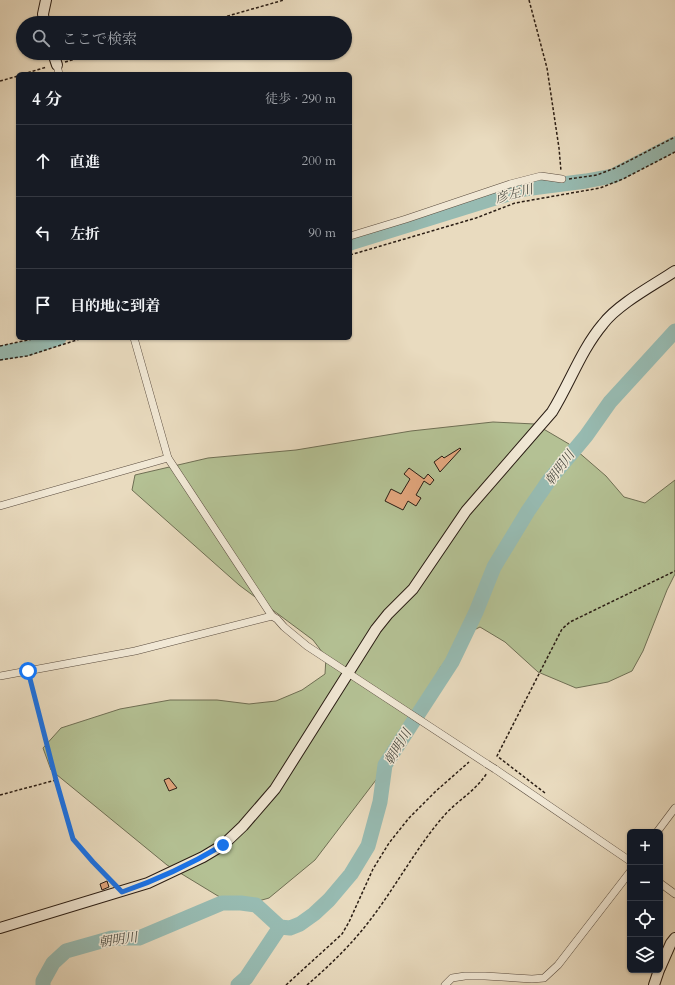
<!DOCTYPE html>
<html lang="ja">
<meta charset="utf-8">
<style>
:root{--surface:#171b24;--page:#242831;--text:#f1f3f6;--muted:#9ea1a6;--line:#363941}
body{margin:0;font-family:Cardo,"Noto Serif JP",serif;background:var(--page);color:var(--text)}
.controls{position:absolute;right:12px;bottom:12px;display:grid;overflow:hidden;border-radius:6px;box-shadow:0 1px 3px #0004}
.controls button{width:36px;height:36px;display:grid;place-items:center;padding:0;border:0;border-bottom:1px solid var(--line);background:var(--surface);color:var(--text);font:20px sans-serif}
.stop{position:absolute;width:12px;height:12px;margin:-9px;border:3px solid #1a73e8;border-radius:50%;background:#fff}
.stop.end{background:#1a73e8;border-color:#fff;box-shadow:0 1px 4px #0008}
.list{margin:0;padding:0;list-style:none}
h2{display:flex;justify-content:space-between;align-items:center;height:52px;margin:0;padding:0 16px;font-size:17px}
h2 small{font-size:13px;font-weight:400;color:var(--muted)}
.list li{display:grid;grid-template-columns:26px 1fr auto;gap:12px;align-items:center;box-sizing:border-box;height:72px;padding:0 16px;border-top:1px solid var(--line)}
.list b{display:block;font-size:15px;white-space:nowrap}
.list em{font-size:13px;font-style:normal;color:var(--muted)}
.icon{flex:none;width:22px;height:22px;fill:none;stroke:currentColor;stroke-width:2;stroke-linecap:round;stroke-linejoin:round}
.map{position:relative;flex:none;width:675px;height:985px;overflow:hidden}
.search{position:absolute;background:var(--surface);box-shadow:0 1px 3px #0004;left:16px;top:16px;width:336px;height:44px;display:flex;align-items:center;gap:10px;box-sizing:border-box;padding:0 14px;border-radius:22px;color:var(--muted);font-size:15px}
.panel{position:absolute;background:var(--surface);box-shadow:0 1px 3px #0004;left:16px;top:72px;width:336px;height:268px;border-radius:6px}
.map>svg:first-child{display:block}
.green{fill:#b4c194;stroke:#6f6f54}
.lines{fill:none;stroke-linecap:round;stroke-linejoin:round}
.river{stroke:#97bbb2;stroke-width:15}
.building{fill:#e2a67d;stroke:#2a1d14}
.street-casing{stroke:#5a4c3f;stroke-width:8}
.secondary-casing{stroke:#2a1d14;stroke-width:12}
.path{stroke:#2a1d14;stroke-width:1.5;stroke-dasharray:3 2;stroke-linecap:butt}
.street{stroke:#f1e8d5;stroke-width:7}
.secondary{stroke:#f1e8d5;stroke-width:10}
.street-bridge-casing{stroke:#5a4c3f;stroke-width:8;stroke-linecap:butt}
.street-bridge{stroke:#f1e8d5;stroke-width:7}
.route{stroke:#1a73e8;stroke-width:5}
.labels{text-anchor:middle;dominant-baseline:central;stroke-width:3;stroke-linejoin:round;paint-order:stroke}
.water-label{font-size:13px;font-style:italic;fill:#4b4c43;stroke:#f1e8d5}
</style>
<div class="map">
<svg width="675" height="985" viewBox="0 0 675 985">
<rect width="100%" height="100%" fill="#e9dbbf"/>
<filter id="stains"><feTurbulence type="fractalNoise" baseFrequency=".005" numOctaves="4"/><feColorMatrix values="0 0 0 0 .2 0 0 0 0 .09 0 0 0 0 .02 0 0 0 .5 -.17"/></filter>
<radialGradient id="worn" r=".72"><stop offset=".6" stop-color="#630" stop-opacity="0"/><stop offset="1" stop-color="#630" stop-opacity=".3"/></radialGradient>
<path class="green" d="M 493,422 L 535,424 L 569,444 L 606,476 L 624,497 L 645,503 L 675,480 L 675,574 L 667,590 L 643,651 L 632,671 L 608,682 L 576,688 L 538,672 L 505,642 L 480,627 L 466,634 L 440,668 L 429,696 L 379,776 L 315,860 L 269,898 L 241,906 L 218,896 L 167,865 L 51,770 L 43,748 L 61,728 L 120,709 L 170,700 L 217,700 L 249,704 L 276,701 L 302,690 L 325,674 L 326,657 L 313,640 L 239,585 L 132,490 L 135,475 L 208,458 L 296,450 L 411,431 Z"/>
<g class="lines">
<g class="river">
<path d="M 350,243 L 524,189 L 586,181 L 613,176 L 675,144"/>
<path d="M 0,353 L 30,348 L 59,338"/>
<path d="M 43,985 L 43,981 L 53,963 L 66,951 L 112,938 L 139,938 L 222,903 L 241,903 L 256,905 L 280,927 L 290,928 L 300,924 L 314,914 L 329,900 L 351,874 L 368,846 L 380,802 L 385,765 L 452,662 L 476,612 L 494,567 L 528,511 L 550,479 L 586,436 L 610,402 L 675,331"/>
<path d="M 238,985 L 246,978 L 280,927"/>
</g>
</g>
<g class="building">
<path d="M 460,448 L 461,449 L 440,472 L 434,462 L 442,456 L 444,458 Z"/>
<path d="M 409,468 L 424,479 L 428,474 L 434,480 L 430,485 L 424,481 L 416,495 L 421,498 L 416,506 L 408,501 L 403,510 L 385,501 L 391,489 L 401,494 L 410,479 L 404,474 Z"/>
<path d="M 169,778 L 177,788 L 169,791 L 164,780 Z"/>
<path d="M 107,881 L 109,887 L 102,890 L 100,884 Z"/>
</g>
<g class="lines">
<defs>
<g id="street">
<path d="M 57,65 L 59,74"/>
<path d="M 350,236 L 406,219 L 510,184 L 541,176 L 562,179"/>
<path d="M 134,338 L 168,458 L 272,616 L 277,619 L 284,627 L 307,646 L 487,764"/>
<path d="M 0,506 L 168,458"/>
<path d="M 0,676 L 135,651 L 272,616"/>
<path d="M 495,769 L 630,861"/>
<path d="M 657,832 L 675,808"/>
<path d="M 660,883 L 675,894"/>
<path d="M 445,985 L 452,978 L 465,976 L 485,976 L 532,979 L 544,978 L 558,965 L 630,872"/>
</g>
<g id="secondary">
<path d="M 44,23 L 43,14 L 46,0"/>
<path d="M 53,53 L 57,65"/>
<path d="M 0,928 L 148,883 L 203,857 L 223,845 L 243,826 L 275,789 L 376,629 L 388,614 L 413,589 L 466,511 L 552,412 C 570,383 581,350 603,324 C 618,304 654,285 675,271"/>
<path d="M 660,968 L 671,943 L 675,938"/>
<path d="M 654,985 L 659,970"/>
</g>
</defs>
<use href="#street" class="street-casing"/>
<use href="#secondary" class="secondary-casing"/>
<g class="path">
<path d="M 529,0 L 547,68 L 559,148 L 561,171"/>
<path d="M 203,23 L 284,0"/>
<path d="M 65,62 L 97,53"/>
<path d="M 23,74 L 47,67"/>
<path d="M 0,81 L 18,76"/>
<path d="M 569,179 L 597,175 L 615,168 L 675,137"/>
<path d="M 350,255 L 476,218 L 515,203 L 600,188 L 623,179 L 675,152"/>
<path d="M 0,346 L 37,338"/>
<path d="M 0,360 L 27,356 L 83,338"/>
<path d="M 30,678 L 56,780 L 73,839 L 93,862 L 115,884"/>
<path d="M 545,793 L 497,756 L 562,629 L 570,622 L 675,571"/>
<path d="M 0,795 L 56,780"/>
<path d="M 286,985 L 342,934 L 349,922 L 373,869 L 389,843 L 409,818 L 436,791 L 469,762"/>
<path d="M 307,985 C 328,967 350,946 367,924 C 394,890 414,851 442,818 C 457,800 474,793 487,773"/>
</g>
<use href="#street" class="street"/>
<use href="#secondary" class="secondary"/>
<defs>
<path id="street-bridge" d="M 487,764 L 495,769"/>
</defs>
<use href="#street-bridge" class="street-bridge-casing"/>
<use href="#street-bridge" class="street-bridge"/>
</g>
<g class="lines">
<path class="route" d="M 28,671 L 56,780 L 73,839 L 93,862 L 122,892 C 157,880 191,864 223,845"/>
</g>
<g class="labels">
<g class="water-label">
<text transform="translate(514 194) rotate(-15)">彦左川</text>
<text transform="translate(560 468) rotate(-53)">朝明川</text>
<text transform="translate(398 747) rotate(-59)">朝明川</text>
<text transform="translate(118 940) rotate(-8)">朝明川</text>
</g>
</g>
<rect width="100%" height="100%" filter="url(#stains)"/>
<rect width="100%" height="100%" fill="url(#worn)"/>
</svg>
<div class="controls">
<button>+</button>
<button>−</button>
<button><svg class="icon" aria-label="locate" viewBox="0 0 24 24"><circle cx="12" cy="12" r="6"/><path d="M12 2v4M12 18v4M2 12h4M18 12h4"/></svg></button>
<button><svg class="icon" aria-label="layers" viewBox="0 0 24 24"><path d="M12 4l9 5-9 5-9-5zM3 14l9 5 9-5"/></svg></button>
</div>
<div class="stop" style="left:28px;top:671px"></div>
<div class="stop end" style="left:223px;top:845px"></div>
<div class="search"><svg class="icon" aria-label="search" viewBox="0 0 24 24"><circle cx="10" cy="10" r="6"/><path d="M15 15l6 6"/></svg>ここで検索</div>
<section class="panel">
<h2>4 分<small>徒歩 · 290 m</small></h2>
<ul class="list">
<li><svg class="icon" aria-label="ahead" viewBox="0 0 24 24"><path d="M12 20V5M6 11l6-6 6 6"/></svg><div><b>直進</b></div><em>200 m</em></li>
<li><svg class="icon" aria-label="left" viewBox="0 0 24 24"><path d="M17 20v-9H6M10 6l-5 5 5 5"/></svg><div><b>左折</b></div><em>90 m</em></li>
<li><svg class="icon" aria-label="arrive" viewBox="0 0 24 24"><path d="M6 21V4h12l-3 4 3 4H6"/></svg><div><b>目的地に到着</b></div></li>
</ul>
</section>
</div>
